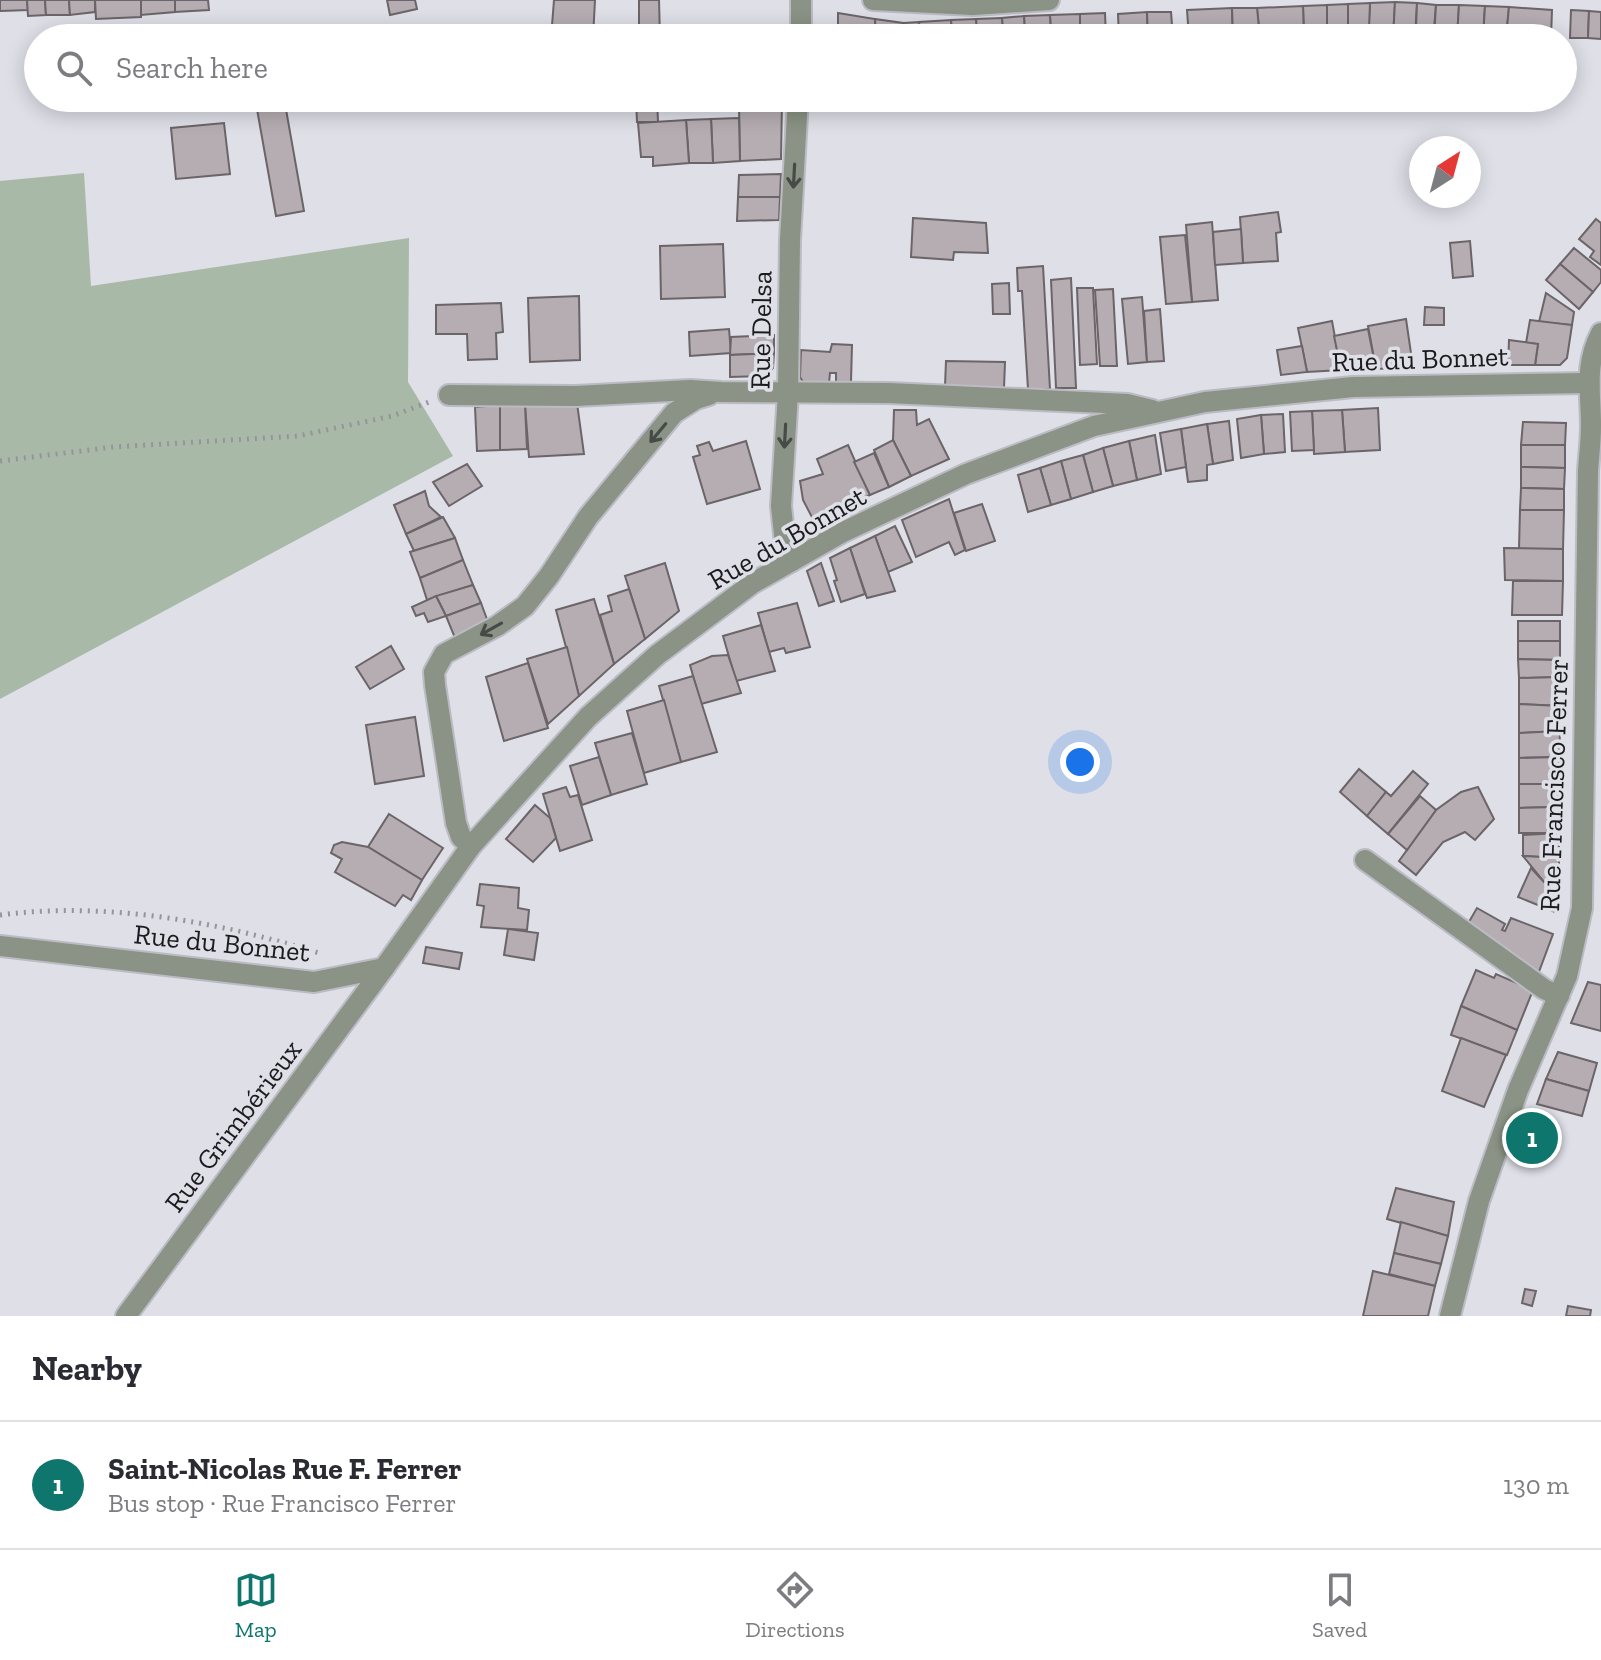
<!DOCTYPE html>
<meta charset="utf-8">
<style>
:root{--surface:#fff;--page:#f7f7f7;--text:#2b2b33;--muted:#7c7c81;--line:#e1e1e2;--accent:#0f766e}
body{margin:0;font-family:"Zilla Slab",serif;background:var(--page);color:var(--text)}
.compass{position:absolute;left:1409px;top:136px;width:72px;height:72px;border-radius:50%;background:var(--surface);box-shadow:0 4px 20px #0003;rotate:36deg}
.you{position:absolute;left:1080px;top:762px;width:28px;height:28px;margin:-20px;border:6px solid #fff;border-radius:50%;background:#1a73e8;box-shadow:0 0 0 12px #1a73e833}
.badge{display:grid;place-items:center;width:52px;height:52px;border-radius:50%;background:var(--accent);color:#fff;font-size:26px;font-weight:700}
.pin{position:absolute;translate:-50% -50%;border:4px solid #fff;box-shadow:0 2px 8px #0006}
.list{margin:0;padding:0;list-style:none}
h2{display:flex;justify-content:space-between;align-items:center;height:104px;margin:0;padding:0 32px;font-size:34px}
h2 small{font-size:26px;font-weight:400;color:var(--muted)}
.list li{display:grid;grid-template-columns:52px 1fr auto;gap:24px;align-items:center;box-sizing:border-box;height:128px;padding:0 32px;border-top:2px solid var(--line)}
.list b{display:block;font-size:30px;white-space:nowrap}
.list p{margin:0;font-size:26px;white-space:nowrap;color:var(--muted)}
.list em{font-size:26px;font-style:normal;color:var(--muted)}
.icon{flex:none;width:44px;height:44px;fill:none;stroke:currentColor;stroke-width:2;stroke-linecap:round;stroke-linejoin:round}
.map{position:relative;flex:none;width:1601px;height:1316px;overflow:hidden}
.search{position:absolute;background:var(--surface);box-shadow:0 4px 20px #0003;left:24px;right:24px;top:24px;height:88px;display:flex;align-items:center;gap:20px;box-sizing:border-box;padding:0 28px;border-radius:44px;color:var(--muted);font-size:30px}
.sheet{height:232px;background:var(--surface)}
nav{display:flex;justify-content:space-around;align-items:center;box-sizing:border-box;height:112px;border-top:2px solid var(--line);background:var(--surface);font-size:22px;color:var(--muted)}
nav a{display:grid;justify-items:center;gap:4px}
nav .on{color:var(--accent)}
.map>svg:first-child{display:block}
.green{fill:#a9b9a8}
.building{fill:#b5adb2;stroke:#6b6468;stroke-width:2}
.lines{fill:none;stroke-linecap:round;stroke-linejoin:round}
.minor-casing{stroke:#bbbcc3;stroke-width:24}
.path{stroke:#94949a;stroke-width:5;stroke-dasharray:2 6;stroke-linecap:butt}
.minor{stroke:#8a9385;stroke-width:20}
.oneway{stroke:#474b47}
.labels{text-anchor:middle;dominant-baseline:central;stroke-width:7;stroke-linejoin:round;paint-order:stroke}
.street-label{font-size:28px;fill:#1b1b1e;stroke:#dedfe7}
</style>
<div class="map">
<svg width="1601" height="1316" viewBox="0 0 1601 1316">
<rect width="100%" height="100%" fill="#dedfe7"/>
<path class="green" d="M 84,173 L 91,286 L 409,238 L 408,382 L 453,456 L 0,699 L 0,181 Z"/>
<g class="building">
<path d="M 0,0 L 27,0 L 28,10 L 0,11 Z"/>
<path d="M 27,0 L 45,0 L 46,15 L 28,16 Z"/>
<path d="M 45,0 L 69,0 L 70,15 L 46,15 Z"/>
<path d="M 69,0 L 95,0 L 95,12 L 70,15 Z"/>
<path d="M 95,0 L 141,0 L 141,17 L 96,19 Z"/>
<path d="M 141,0 L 175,0 L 175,12 L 141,15 Z"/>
<path d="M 175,0 L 208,0 L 209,10 L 175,12 Z"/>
<path d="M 387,0 L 415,0 L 417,9 L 390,15 Z"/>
<path d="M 554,0 L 595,0 L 593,38 L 551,38 Z"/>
<path d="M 639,0 L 659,0 L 660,38 L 635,38 L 635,30 L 639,30 Z"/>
<path d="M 1395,2 L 1393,38 L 1368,38 L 1370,3 Z"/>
<path d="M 1395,2 L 1417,3 L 1415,38 L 1393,38 Z"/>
<path d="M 1370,3 L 1369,28 L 1348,29 L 1348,4 Z"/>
<path d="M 1417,3 L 1436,5 L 1434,29 L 1416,28 Z"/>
<path d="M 1348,4 L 1348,38 L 1327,38 L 1327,5 Z"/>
<path d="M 1327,5 L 1327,38 L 1304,38 L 1303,6 Z"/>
<path d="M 1436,5 L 1459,5 L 1457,38 L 1434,38 Z"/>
<path d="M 1459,5 L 1485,6 L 1483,38 L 1457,38 Z"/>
<path d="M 1303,6 L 1304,38 L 1260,38 L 1257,8 Z"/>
<path d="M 1485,6 L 1509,7 L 1506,38 L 1483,38 Z"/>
<path d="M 1509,7 L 1552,10 L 1551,38 L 1506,38 Z"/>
<path d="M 1232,8 L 1233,38 L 1189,38 L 1187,10 Z"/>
<path d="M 1232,8 L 1257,8 L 1260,38 L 1233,38 Z"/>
<path d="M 1571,10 L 1589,11 L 1588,38 L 1570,38 Z"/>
<path d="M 1589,11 L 1601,12 L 1601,39 L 1588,38 Z"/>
<path d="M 1147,12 L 1148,38 L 1119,38 L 1118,14 Z"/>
<path d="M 1147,12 L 1171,12 L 1173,38 L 1148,38 Z"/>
<path d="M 838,13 L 875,19 L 876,38 L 838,38 Z"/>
<path d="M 1105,13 L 1106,38 L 1080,38 L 1080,14 Z"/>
<path d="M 1080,14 L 1080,38 L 1051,38 L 1050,15 Z"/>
<path d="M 1050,15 L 1051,38 L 1025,38 L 1024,16 Z"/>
<path d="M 1024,16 L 1025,38 L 1003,38 L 1002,18 Z"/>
<path d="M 1002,18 L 1003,38 L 977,38 L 976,19 Z"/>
<path d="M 875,19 L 903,23 L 904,38 L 876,38 Z"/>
<path d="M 976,19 L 977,38 L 952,38 L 951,20 Z"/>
<path d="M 951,20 L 952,38 L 920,38 L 919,22 Z"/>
<path d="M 919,22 L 920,38 L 905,38 L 904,23 Z"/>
<path d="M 402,29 L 404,38 L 384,38 L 383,34 Z"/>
<path d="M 816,30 L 838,31 L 838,38 L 815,38 Z"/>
<path d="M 180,98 L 227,98 L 227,99 L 180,102 Z"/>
<path d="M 255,98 L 284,98 L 304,211 L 276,216 Z"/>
<path d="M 636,98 L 657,98 L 658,122 L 637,122 Z"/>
<path d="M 782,102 L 781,159 L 740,161 L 739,106 Z"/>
<path d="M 739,118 L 740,161 L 713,163 L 711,119 Z"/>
<path d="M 711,119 L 713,163 L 689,163 L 686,120 Z"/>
<path d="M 686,120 L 689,163 L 653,166 L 653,157 L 641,157 L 638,123 Z"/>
<path d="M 224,123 L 230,174 L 176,179 L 171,128 Z"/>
<path d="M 781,174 L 780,197 L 738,197 L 739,175 Z"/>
<path d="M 738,197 L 780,197 L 779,220 L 737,221 Z"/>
<path d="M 1278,212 L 1281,232 L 1276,233 L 1278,261 L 1243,263 L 1240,217 Z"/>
<path d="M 913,218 L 986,223 L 988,253 L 954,252 L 953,260 L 911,257 Z"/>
<path d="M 1596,219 L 1601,223 L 1601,265 L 1590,257 L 1594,251 L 1579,239 Z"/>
<path d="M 1212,222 L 1218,300 L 1192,302 L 1186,225 Z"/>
<path d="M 1241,229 L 1243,263 L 1215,265 L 1213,232 Z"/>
<path d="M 1185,235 L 1192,302 L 1166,304 L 1160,237 Z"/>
<path d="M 1470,241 L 1473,276 L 1453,278 L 1450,243 Z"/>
<path d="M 723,244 L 725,297 L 661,299 L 660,246 Z"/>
<path d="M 1574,248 L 1601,270 L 1601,282 L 1593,292 L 1560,264 Z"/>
<path d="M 1560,264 L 1593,292 L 1579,309 L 1546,280 Z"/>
<path d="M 1043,266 L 1050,389 L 1028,389 L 1022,291 L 1018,291 L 1017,268 Z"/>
<path d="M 1071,278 L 1076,388 L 1056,388 L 1051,280 Z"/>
<path d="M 1009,283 L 1010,314 L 993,314 L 992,284 Z"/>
<path d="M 1077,288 L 1093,288 L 1097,364 L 1080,365 Z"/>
<path d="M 1113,289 L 1117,366 L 1100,366 L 1095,290 Z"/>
<path d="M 1546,293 L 1574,312 L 1572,325 L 1539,322 Z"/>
<path d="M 579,296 L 580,360 L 530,362 L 528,298 Z"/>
<path d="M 1142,297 L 1147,362 L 1128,364 L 1122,299 Z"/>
<path d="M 501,303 L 503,332 L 496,333 L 497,359 L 468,360 L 467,334 L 436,334 L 436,305 Z"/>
<path d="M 1425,307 L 1444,308 L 1444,325 L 1424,325 Z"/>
<path d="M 1160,309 L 1164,361 L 1147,362 L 1144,311 Z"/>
<path d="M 1406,319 L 1413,367 L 1376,369 L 1368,326 Z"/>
<path d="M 1530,320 L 1572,325 L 1567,358 L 1560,365 L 1535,365 L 1538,344 L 1526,343 Z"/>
<path d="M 1332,321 L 1341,370 L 1307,372 L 1298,328 Z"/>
<path d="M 729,329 L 731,353 L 690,356 L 689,332 Z"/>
<path d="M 1368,329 L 1376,369 L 1341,370 L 1334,336 Z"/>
<path d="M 774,335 L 774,353 L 730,355 L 731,337 Z"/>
<path d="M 1509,340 L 1538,344 L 1535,365 L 1508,365 Z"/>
<path d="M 832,344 L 852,345 L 851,382 L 836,383 L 836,373 L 830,373 L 829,383 L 803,382 L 800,377 L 801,350 L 830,352 Z"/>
<path d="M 1302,346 L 1307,372 L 1281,375 L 1277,350 Z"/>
<path d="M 774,353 L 773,368 L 767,376 L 730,377 L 730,355 Z"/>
<path d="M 946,361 L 1005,362 L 1004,388 L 945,386 Z"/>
<path d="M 577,403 L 584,454 L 529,457 L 525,405 Z"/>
<path d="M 500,405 L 500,450 L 477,451 L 475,407 Z"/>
<path d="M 500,405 L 525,405 L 527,449 L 500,450 Z"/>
<path d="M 1378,408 L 1380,450 L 1345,452 L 1342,410 Z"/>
<path d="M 894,410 L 916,410 L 917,425 L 929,419 L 949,459 L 911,476 L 893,440 Z"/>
<path d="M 1342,410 L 1345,452 L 1314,454 L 1312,411 Z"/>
<path d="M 1312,411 L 1314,450 L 1292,451 L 1290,412 Z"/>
<path d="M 1283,414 L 1285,452 L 1264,454 L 1261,415 Z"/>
<path d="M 1261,415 L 1264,454 L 1241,458 L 1237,419 Z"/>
<path d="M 1229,421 L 1233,460 L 1213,464 L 1207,424 Z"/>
<path d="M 1523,422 L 1566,423 L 1565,445 L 1521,445 Z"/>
<path d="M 1207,424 L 1213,464 L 1207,465 L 1207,480 L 1188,482 L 1181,429 Z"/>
<path d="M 1181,429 L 1186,467 L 1166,471 L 1160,433 Z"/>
<path d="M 1155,435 L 1161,474 L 1137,480 L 1129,441 Z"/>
<path d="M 893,440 L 911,476 L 889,487 L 874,450 Z"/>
<path d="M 746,441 L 760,489 L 707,504 L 693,457 L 700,455 L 697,446 L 709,442 L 713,451 Z"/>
<path d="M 1129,441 L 1137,480 L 1113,486 L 1103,448 Z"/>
<path d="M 848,445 L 870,495 L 814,521 L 803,500 L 800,481 L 823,474 L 817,459 Z"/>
<path d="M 1521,445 L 1565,445 L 1565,468 L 1521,467 Z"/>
<path d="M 1103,448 L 1113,486 L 1093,492 L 1083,455 Z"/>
<path d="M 874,453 L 889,487 L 870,495 L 854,462 Z"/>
<path d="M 1083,455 L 1093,492 L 1071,499 L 1061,461 Z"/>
<path d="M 1061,461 L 1071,499 L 1051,505 L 1040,468 Z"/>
<path d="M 467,464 L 482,486 L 449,506 L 433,482 Z"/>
<path d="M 1521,467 L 1565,468 L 1564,489 L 1521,488 Z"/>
<path d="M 1040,468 L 1051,505 L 1028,512 L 1018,475 Z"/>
<path d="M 1521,488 L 1564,489 L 1564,510 L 1520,510 Z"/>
<path d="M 425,491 L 429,506 L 441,517 L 406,534 L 394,505 Z"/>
<path d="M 949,499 L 965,550 L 955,555 L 949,542 L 916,557 L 902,520 Z"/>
<path d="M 982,504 L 995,541 L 966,551 L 954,513 Z"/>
<path d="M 1520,510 L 1564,510 L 1563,549 L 1519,549 Z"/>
<path d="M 443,517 L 455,538 L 414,551 L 406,534 Z"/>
<path d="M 895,526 L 912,562 L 888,572 L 875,536 Z"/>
<path d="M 875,536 L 895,591 L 867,598 L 850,548 Z"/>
<path d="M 455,538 L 463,560 L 420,578 L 410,552 Z"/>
<path d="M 850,548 L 865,594 L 841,602 L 834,581 L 837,580 L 830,558 Z"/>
<path d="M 1504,548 L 1563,549 L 1563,581 L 1505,580 Z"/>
<path d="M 463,560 L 473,585 L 427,600 L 420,578 Z"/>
<path d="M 665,563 L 679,611 L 645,639 L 625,576 Z"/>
<path d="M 821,563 L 834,601 L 819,606 L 807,571 Z"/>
<path d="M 1513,581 L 1563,581 L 1562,615 L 1512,615 Z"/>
<path d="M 473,585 L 481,603 L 446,616 L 436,596 Z"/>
<path d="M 629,589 L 645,639 L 614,664 L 600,615 L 612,611 L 608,596 Z"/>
<path d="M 436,596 L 446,616 L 428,622 L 424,613 L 416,616 L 412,607 Z"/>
<path d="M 594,599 L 614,664 L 579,696 L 556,610 Z"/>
<path d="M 481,603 L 488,622 L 455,638 L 446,616 Z"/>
<path d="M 797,603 L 810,647 L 786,653 L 784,648 L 769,652 L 758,613 Z"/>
<rect x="1518" y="621" width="42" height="20"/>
<path d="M 761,625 L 775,671 L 736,681 L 723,636 Z"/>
<path d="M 1518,641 L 1560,641 L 1560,660 L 1518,659 Z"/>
<path d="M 391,646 L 404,669 L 370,689 L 356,667 Z"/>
<path d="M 567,647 L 579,696 L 548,724 L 527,659 Z"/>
<path d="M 728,655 L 741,693 L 701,704 L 690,665 L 712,656 Z"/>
<path d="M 1518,659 L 1560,660 L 1560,677 L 1519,678 Z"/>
<path d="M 528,663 L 548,728 L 504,741 L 486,677 Z"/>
<path d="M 693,676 L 717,752 L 681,762 L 659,686 Z"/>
<path d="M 1560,677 L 1560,706 L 1519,704 L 1519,678 Z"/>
<path d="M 664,700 L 681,762 L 644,773 L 627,711 Z"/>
<path d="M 1519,704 L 1560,706 L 1560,731 L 1519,733 Z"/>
<path d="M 415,717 L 424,776 L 375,784 L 366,725 Z"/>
<path d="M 1560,731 L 1559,757 L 1519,758 L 1519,733 Z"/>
<path d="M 632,733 L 647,784 L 611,795 L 595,743 Z"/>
<path d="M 599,757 L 611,795 L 582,805 L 570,766 Z"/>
<path d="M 1559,757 L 1559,784 L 1519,784 L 1519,758 Z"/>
<path d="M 1359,769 L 1386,792 L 1367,816 L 1340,792 Z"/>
<path d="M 1413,771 L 1428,784 L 1388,834 L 1367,816 L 1386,792 L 1391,796 Z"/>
<path d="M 1519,784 L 1559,784 L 1558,807 L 1519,808 Z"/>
<path d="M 566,787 L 570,797 L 578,795 L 592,840 L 560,851 L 543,794 Z"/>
<path d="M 1478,787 L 1494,819 L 1475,840 L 1465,832 L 1443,842 L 1416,875 L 1399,861 L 1436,810 L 1461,792 Z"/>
<path d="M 1420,796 L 1436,810 L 1407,850 L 1388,834 Z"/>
<path d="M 535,805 L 550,818 L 556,838 L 533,862 L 506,839 Z"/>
<path d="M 1558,807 L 1559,833 L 1519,833 L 1519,808 Z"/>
<path d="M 389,814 L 443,848 L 422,880 L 368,847 Z"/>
<path d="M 1559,833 L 1559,858 L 1523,856 L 1523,835 Z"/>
<path d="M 342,842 L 368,847 L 422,880 L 411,900 L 403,895 L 395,906 L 335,872 L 342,859 L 331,853 L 334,845 Z"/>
<path d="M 1523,856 L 1559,858 L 1559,885 L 1544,882 Z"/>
<path d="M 1531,868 L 1544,882 L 1559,885 L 1555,912 L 1518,897 Z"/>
<path d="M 480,884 L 519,888 L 518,908 L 529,910 L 527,930 L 481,927 L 484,906 L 477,905 Z"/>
<path d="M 1477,908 L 1505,924 L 1502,930 L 1505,931 L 1511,918 L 1553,934 L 1537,977 L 1466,927 Z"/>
<path d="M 508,929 L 538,933 L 534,960 L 504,955 Z"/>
<path d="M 426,947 L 462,953 L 459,969 L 423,963 Z"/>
<path d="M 1476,970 L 1494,978 L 1496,974 L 1533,990 L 1517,1030 L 1461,1006 Z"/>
<path d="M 1588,982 L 1601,985 L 1601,1031 L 1571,1023 Z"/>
<path d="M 1461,1006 L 1517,1030 L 1507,1055 L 1451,1035 Z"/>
<path d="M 1461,1038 L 1506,1055 L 1484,1107 L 1442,1091 Z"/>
<path d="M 1558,1052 L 1597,1063 L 1589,1091 L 1546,1079 Z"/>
<path d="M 1546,1079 L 1589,1091 L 1582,1116 L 1537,1104 Z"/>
<path d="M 1527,1135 L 1533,1137 L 1527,1154 L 1521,1152 Z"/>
<path d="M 1396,1188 L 1454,1202 L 1448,1236 L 1387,1219 Z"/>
<path d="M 1401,1222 L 1448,1236 L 1441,1264 L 1394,1253 Z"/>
<path d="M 1394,1253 L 1441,1264 L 1435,1286 L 1389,1274 Z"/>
<path d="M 1373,1271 L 1435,1286 L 1428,1316 L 1363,1316 Z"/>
<path d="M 1525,1289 L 1536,1291 L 1532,1306 L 1522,1303 Z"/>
<path d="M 1568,1306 L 1591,1310 L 1590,1316 L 1566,1316 Z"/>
</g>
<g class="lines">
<defs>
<g id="minor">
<path d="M 801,0 L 801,38"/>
<path d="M 873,0 L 973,5 L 1049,0"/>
<path d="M 449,395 L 576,396 L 690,390 L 721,392 L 889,393 L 1127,404 L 1152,410"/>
<path d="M 792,561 L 785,543 L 781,506 L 788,393 L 790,240 L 798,98"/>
<path d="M 471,846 L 461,837 L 456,823 L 435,685 L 434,672 L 444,654 L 497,626 L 525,606 L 549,576 L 588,517 L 674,413 L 696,399 L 709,395"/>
<path d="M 1365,860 L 1544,989 L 1559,996"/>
<path d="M 0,946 L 314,982 L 384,968"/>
<path d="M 126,1316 L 384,968 L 471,846 L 588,717 L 657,655 L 753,583 L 841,533 L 966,474 L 1094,426 L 1205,402 L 1353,387 L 1588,383"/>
<path d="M 1450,1316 L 1479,1201 L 1518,1090 L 1567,976 L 1582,908 L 1588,471 C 1589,456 1591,441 1591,426 C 1591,391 1584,366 1601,333"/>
</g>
</defs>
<use href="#minor" class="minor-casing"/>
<g class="path">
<path d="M 0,461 L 113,447 L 298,436 L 392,416 L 429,402"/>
<path d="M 0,915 C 107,901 220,922 322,954"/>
</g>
<use href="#minor" class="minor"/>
</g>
<defs><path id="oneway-shaft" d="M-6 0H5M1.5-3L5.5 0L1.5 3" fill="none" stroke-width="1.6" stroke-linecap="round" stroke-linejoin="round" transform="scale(2)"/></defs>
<g class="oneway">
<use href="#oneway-shaft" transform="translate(794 176) rotate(93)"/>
<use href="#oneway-shaft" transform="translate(658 433) rotate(130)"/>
<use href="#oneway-shaft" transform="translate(785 436) rotate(93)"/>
<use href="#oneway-shaft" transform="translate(491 629) rotate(151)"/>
</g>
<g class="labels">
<g class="street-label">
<text transform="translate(761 330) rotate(-89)">Rue Delsa</text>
<text transform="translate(1420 359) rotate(-2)">Rue du Bonnet</text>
<text transform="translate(787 538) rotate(-30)">Rue du Bonnet</text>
<text transform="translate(1554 785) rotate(-88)">Rue Francisco Ferrer</text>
<text transform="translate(222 943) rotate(6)">Rue du Bonnet</text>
<text transform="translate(233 1126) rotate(-53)">Rue Grimbérieux</text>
</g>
</g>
</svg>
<svg class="compass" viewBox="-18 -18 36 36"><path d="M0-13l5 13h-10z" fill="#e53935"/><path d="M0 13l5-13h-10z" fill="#7c7c81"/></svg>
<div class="you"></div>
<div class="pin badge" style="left:1532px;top:1138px">1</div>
<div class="search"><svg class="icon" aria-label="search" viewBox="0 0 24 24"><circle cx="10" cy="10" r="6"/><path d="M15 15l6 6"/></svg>Search here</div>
</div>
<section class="sheet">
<h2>Nearby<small></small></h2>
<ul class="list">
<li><span class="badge">1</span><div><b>Saint-Nicolas Rue F. Ferrer</b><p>Bus stop · Rue Francisco Ferrer</p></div><em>130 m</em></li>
</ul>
</section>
<nav>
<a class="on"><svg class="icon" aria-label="map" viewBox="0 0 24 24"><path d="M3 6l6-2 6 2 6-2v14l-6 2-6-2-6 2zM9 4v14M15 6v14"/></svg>Map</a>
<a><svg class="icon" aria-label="directions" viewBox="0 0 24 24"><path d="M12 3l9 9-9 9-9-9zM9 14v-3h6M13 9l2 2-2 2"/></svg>Directions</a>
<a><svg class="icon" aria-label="saved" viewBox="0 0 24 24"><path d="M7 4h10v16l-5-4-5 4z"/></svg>Saved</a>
</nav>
